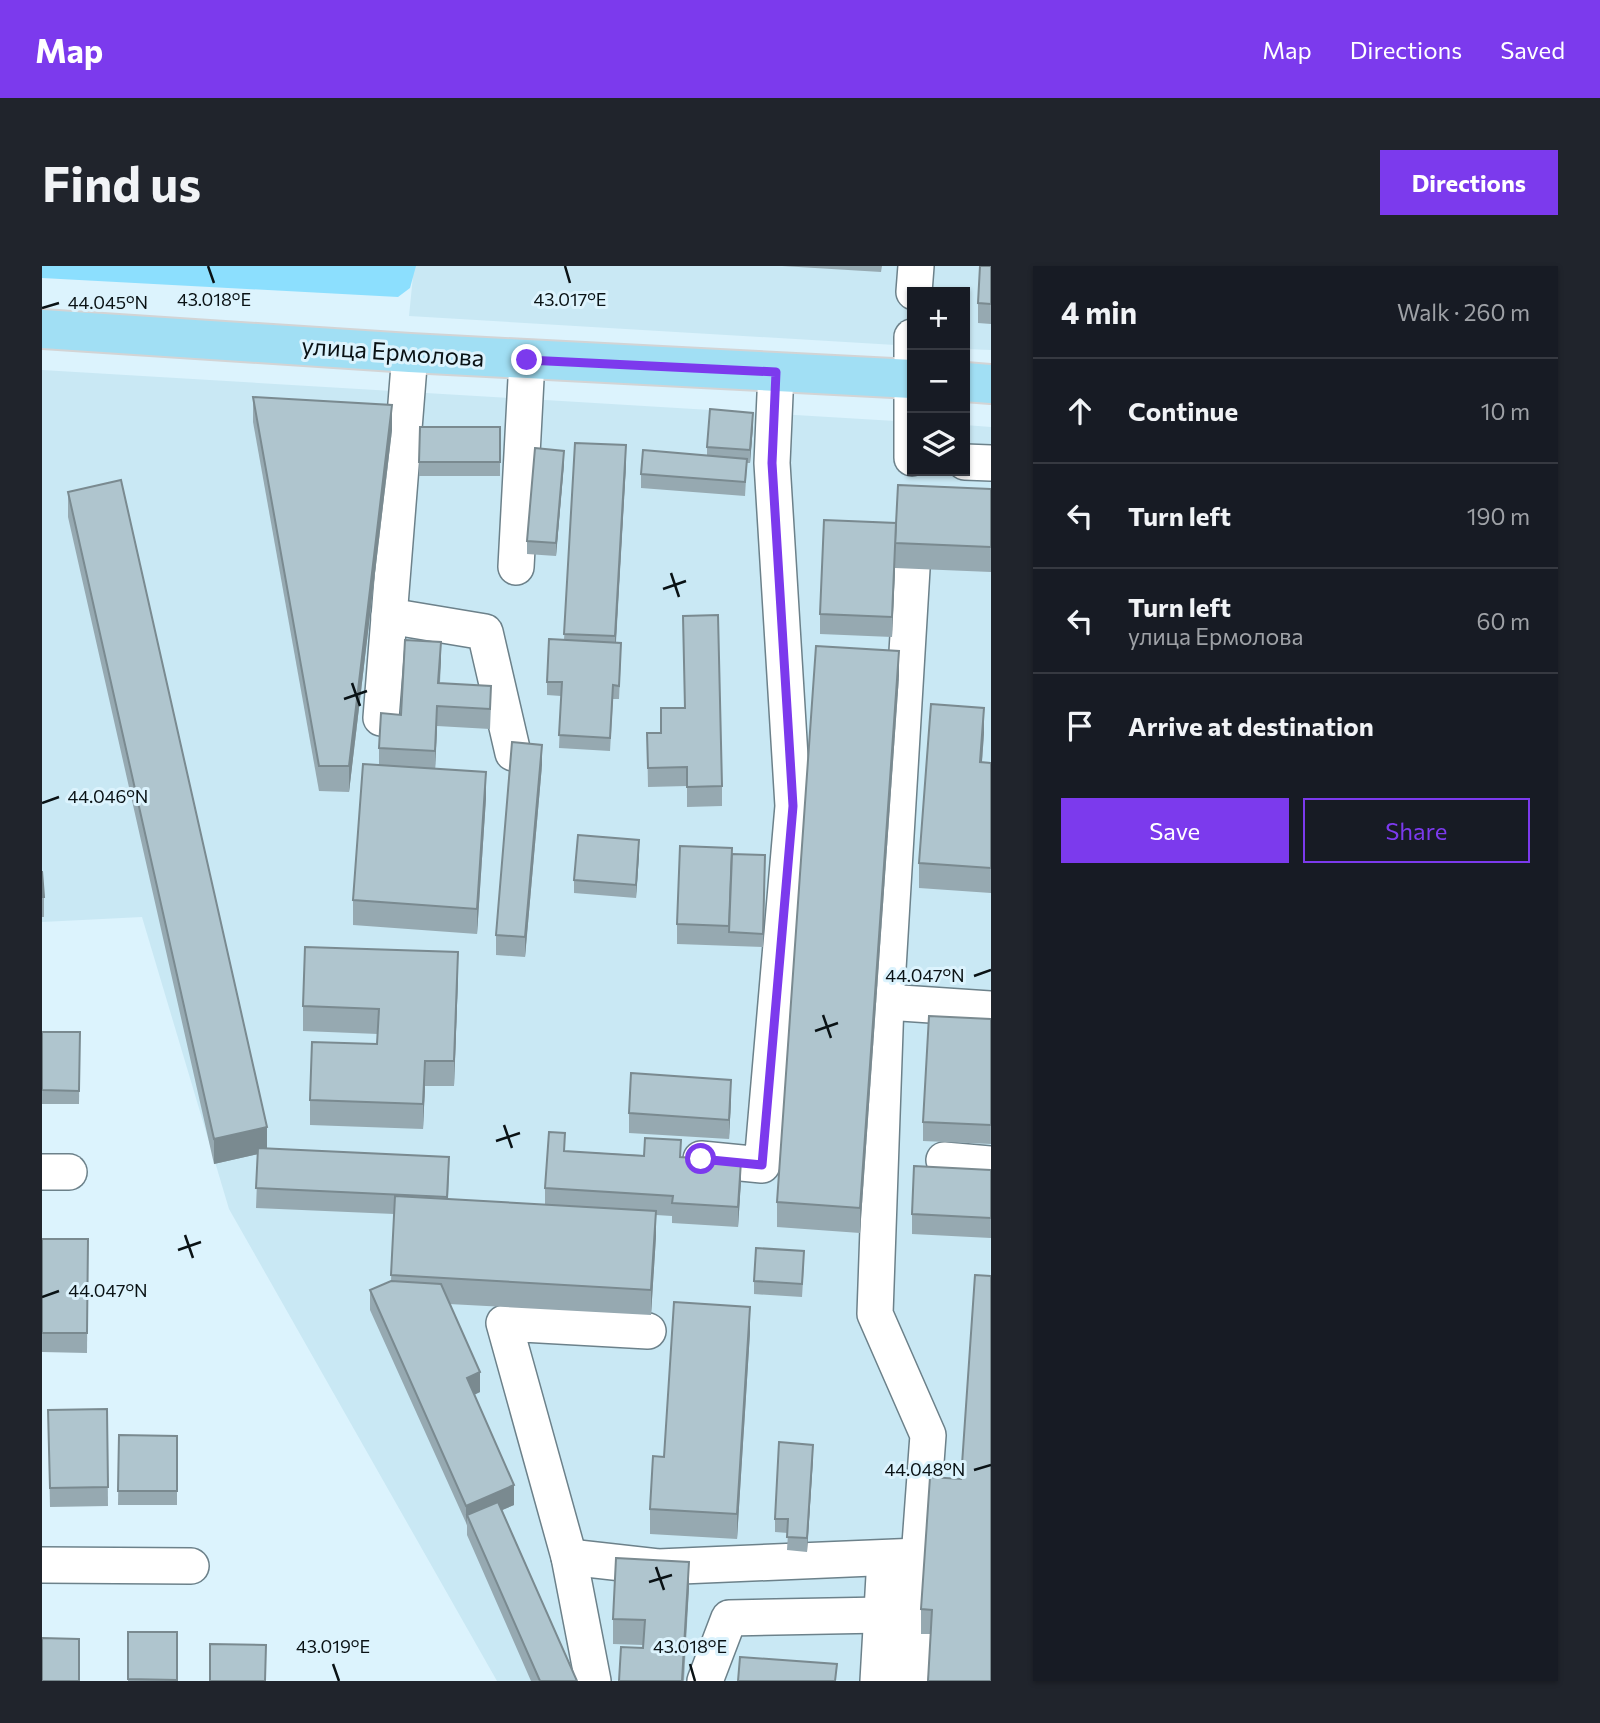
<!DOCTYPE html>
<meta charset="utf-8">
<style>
:root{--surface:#171b24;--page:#20242c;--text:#f1f3f6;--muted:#9ea1a6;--line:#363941;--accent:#7c3aed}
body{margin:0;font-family:Commissioner,sans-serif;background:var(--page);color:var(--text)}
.controls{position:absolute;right:21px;top:21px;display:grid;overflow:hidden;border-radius:0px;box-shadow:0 2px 5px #0004}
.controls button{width:63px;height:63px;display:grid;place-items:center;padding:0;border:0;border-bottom:2px solid var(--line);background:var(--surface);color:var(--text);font:35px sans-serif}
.stop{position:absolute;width:21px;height:21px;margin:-16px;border:5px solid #7c3aed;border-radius:50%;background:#fff}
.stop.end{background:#7c3aed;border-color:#fff;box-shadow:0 2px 7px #0008}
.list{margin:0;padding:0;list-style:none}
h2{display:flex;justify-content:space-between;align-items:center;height:91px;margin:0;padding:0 28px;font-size:30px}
h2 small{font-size:23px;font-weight:400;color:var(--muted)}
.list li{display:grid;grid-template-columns:46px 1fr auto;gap:21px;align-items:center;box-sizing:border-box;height:105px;padding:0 28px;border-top:2px solid var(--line)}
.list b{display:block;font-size:26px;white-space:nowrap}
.list p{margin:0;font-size:23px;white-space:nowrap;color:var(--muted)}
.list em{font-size:23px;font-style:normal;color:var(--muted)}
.actions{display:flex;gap:14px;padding:21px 28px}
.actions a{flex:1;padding:16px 0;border:2px solid var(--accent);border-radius:0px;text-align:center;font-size:24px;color:var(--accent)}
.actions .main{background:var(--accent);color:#fff}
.icon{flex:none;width:38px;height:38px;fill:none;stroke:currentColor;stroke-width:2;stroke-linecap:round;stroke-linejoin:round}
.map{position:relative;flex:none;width:949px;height:1415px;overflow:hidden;border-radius:0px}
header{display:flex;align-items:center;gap:42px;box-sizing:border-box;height:98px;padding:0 35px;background:var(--accent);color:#fff}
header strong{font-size:33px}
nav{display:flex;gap:38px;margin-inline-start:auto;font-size:24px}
.intro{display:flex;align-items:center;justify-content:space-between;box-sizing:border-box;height:168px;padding:0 42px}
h1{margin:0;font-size:49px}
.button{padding:18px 32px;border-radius:0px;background:var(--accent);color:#fff;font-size:24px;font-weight:700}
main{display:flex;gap:42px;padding:0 42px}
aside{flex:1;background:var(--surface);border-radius:0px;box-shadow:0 2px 5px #0004}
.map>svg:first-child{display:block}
.built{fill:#c9e8f4}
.grass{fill:#8cdffe}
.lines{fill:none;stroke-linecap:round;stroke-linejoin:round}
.minor-casing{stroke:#6c818a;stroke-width:38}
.major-casing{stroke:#d3d4d5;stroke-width:42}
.minor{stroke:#fff;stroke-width:35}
.major{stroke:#a1dff4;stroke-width:38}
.wall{fill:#96a9b1}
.shaded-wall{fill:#7a8a90}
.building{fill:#afc5ce;stroke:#7a8a90;stroke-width:2}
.route{stroke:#7c3aed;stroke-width:9}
.ticks{fill:none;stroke:#0a1215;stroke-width:2.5}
.labels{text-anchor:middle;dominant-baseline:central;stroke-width:6;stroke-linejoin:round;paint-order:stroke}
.street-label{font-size:24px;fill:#0a1215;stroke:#dcf3fd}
.ticks-label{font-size:18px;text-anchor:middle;fill:#0a1215;stroke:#dcf3fd;stroke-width:6;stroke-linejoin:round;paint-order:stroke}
</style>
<header>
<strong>Map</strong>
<nav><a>Map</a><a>Directions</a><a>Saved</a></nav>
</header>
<div class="intro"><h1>Find us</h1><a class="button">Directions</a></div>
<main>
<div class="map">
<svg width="949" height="1415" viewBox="0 0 949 1415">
<rect width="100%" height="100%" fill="#dcf3fd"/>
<g class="built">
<path d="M 372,0 L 949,0 L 949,84 L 923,83 L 923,26 L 870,26 L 870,80 L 367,50 Z"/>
<path d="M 0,104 L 870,156 L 870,205 L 923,205 L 923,159 L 949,161 L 949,1415 L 455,1415 L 187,943 L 100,651 L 0,656 Z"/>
</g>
<path class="grass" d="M 0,0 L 374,0 L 368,22 L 356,31 L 0,12 Z"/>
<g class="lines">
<defs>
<g id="minor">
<path d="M 872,26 L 874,0"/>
<path d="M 870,71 L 870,192"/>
<path d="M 923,196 L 949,197"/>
<path d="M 474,301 L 485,94"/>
<path d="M 347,350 L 443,366 L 471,487"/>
<path d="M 339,452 L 368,87"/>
<path d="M 844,736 L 949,743"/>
<path d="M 659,893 L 720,899 L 751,540 L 730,197 L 734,106"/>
<path d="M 902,894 L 949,898"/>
<path d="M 0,906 L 27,906"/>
<path d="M 527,1291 L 616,1301 L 877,1290"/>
<path d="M 0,1299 L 149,1300"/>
<path d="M 551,1415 L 527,1291 L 462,1057 L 606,1065"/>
<path d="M 663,1415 L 687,1352 L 840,1349"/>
<path d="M 836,1415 L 843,1292"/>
<path d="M 868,1415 L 886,1169 L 833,1048 L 844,736 L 870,303"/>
</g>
<g id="major">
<path d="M 0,63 L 368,87 L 870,113"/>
<path d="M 923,116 L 949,118"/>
</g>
</defs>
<use href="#minor" class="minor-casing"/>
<use href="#major" class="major-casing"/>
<use href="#minor" class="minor"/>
<use href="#major" class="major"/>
</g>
<g class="wall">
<path d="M 740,0 L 840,0 L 839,6 Z"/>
<path d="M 949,0 L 949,58 L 936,57 L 936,37 Z"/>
<path d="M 211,131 L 350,164 L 307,526 L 277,525 L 211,156 Z"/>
<path d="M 711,160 L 708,197 L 705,197 L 703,230 L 599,222 L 599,208 L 665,189 L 665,181 Z"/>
<path d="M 378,161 L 458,161 L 458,210 L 377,210 Z"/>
<path d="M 533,177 L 584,199 L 574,377 L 579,390 L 577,433 L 571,433 L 568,485 L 517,482 L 519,430 L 505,429 L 505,416 L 522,374 Z"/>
<path d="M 522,198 L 514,290 L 485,288 L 485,275 Z"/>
<path d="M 949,223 L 949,306 L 853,302 L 850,371 L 778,368 L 778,348 L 854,257 Z"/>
<path d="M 26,226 L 225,883 L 407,911 L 406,933 L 503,939 L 503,922 L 523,885 L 639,891 L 699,915 L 696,961 L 630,957 L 630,950 L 614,949 L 614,970 L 609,1049 L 407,1038 L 438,1126 L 432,1129 L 472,1239 L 460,1244 L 535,1415 L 489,1415 L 425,1269 L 425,1259 L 328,1044 L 328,1024 L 349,1015 L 352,948 L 214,942 L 216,888 L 172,898 L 26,251 Z"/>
<path d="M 399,395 L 398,417 L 449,439 L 448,463 L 395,460 L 393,503 L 444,532 L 435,668 L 311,659 L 311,634 L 337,499 L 337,482 L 359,449 Z"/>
<path d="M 857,410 L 818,967 L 735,961 L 735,936 Z"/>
<path d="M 605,467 L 680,520 L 680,540 L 645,541 L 645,520 L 606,521 Z"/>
<path d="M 942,467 L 940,496 L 949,497 L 949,627 L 877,622 L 877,597 Z"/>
<path d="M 500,499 L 483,691 L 454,689 L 454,669 Z"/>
<path d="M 597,588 L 594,632 L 532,627 L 532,614 Z"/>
<path d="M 690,588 L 723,603 L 721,681 L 635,678 L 635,658 Z"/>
<path d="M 0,605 L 2,631 L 2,651 L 0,651 Z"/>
<path d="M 416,711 L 412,820 L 383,820 L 381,863 L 268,859 L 268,834 L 335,778 L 336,768 L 261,765 L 261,740 Z"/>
<path d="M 949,753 L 949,878 L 881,875 L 881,856 Z"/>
<path d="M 0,766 L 38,766 L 37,838 L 0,838 Z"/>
<path d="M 689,833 L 687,873 L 587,867 L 587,847 Z"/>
<path d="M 949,904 L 949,972 L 870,968 L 870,948 Z"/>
<path d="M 0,973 L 46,973 L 45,1087 L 0,1086 Z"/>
<path d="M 762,998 L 760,1031 L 712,1028 L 712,1015 Z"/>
<path d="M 708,1066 L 695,1273 L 608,1268 L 608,1243 Z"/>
<path d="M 65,1143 L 66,1240 L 8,1241 L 6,1144 Z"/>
<path d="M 77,1169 L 135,1170 L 135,1239 L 76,1239 Z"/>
<path d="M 771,1192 L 765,1286 L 745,1284 L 746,1267 L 733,1266 L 733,1253 Z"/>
<path d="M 919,1213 L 949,1415 L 889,1368 L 879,1368 L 879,1343 Z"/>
<path d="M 647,1321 L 642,1415 L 577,1415 L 601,1382 L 601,1379 L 571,1378 L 571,1353 Z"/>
<rect x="86" y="1366" width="49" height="49"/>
</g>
<g class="shaded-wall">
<path d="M 350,139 L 350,164 L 307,526 L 307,500 Z"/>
<path d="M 711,147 L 711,160 L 708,197 L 708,184 Z"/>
<path d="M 584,179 L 584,199 L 573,390 L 573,370 Z"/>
<path d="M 522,185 L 522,198 L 514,290 L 514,277 Z"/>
<path d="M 853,286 L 853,302 L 850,371 L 850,351 Z"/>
<path d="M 399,376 L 399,395 L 396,436 L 396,417 Z"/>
<path d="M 857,385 L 857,410 L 818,967 L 818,942 Z"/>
<path d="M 395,440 L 395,460 L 393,505 L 393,485 Z"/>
<path d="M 942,442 L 942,467 L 938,521 L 938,496 Z"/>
<path d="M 500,479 L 500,499 L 483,691 L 483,671 Z"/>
<path d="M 444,506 L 444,532 L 435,668 L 435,643 Z"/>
<path d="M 597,574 L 597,588 L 594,632 L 594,619 Z"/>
<path d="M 416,686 L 416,711 L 412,820 L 412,795 Z"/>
<path d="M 383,795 L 383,820 L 381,863 L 381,838 Z"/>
<path d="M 689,814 L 689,833 L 687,873 L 687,854 Z"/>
<path d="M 225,861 L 225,886 L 172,898 L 172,873 Z"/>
<path d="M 699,895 L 699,915 L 696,961 L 696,941 Z"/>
<path d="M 614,945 L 614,970 L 609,1049 L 609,1024 Z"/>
<path d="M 708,1041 L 708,1066 L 695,1273 L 695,1248 Z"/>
<path d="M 438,1106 L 438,1126 L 425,1132 L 425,1112 Z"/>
<path d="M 771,1179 L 771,1192 L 765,1286 L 765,1272 Z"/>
<path d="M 472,1219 L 472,1239 L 428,1258 L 425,1249 L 424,1260 L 424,1240 Z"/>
<path d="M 647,1296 L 647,1321 L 641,1415 L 640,1415 Z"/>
</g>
<g class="building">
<path d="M 938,0 L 949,0 L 949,38 L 936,37 Z"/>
<path d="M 211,131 L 350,139 L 307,500 L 277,500 Z"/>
<path d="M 668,143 L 711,147 L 708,184 L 665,181 Z"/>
<path d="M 378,161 L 458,161 L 458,196 L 377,196 Z"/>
<path d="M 533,177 L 584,179 L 573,370 L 522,368 Z"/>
<path d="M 493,182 L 522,185 L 514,277 L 485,275 Z"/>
<path d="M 601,184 L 705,193 L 703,216 L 599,208 Z"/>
<path d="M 79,214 L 225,861 L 172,873 L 26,226 Z"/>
<path d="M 856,219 L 949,223 L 949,281 L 853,277 Z"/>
<path d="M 782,254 L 854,257 L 850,351 L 778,348 Z"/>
<path d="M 676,349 L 680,520 L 645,521 L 645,501 L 606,502 L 605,467 L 619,467 L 619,442 L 643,442 L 641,350 Z"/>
<path d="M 507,373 L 579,377 L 577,420 L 571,419 L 568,472 L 517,469 L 520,416 L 505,416 Z"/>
<path d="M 363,374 L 399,376 L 396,417 L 449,420 L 448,443 L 395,440 L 393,485 L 337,482 L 339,447 L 359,449 Z"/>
<path d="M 774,380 L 857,385 L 818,942 L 735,936 Z"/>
<path d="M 889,438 L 942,442 L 938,496 L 949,497 L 949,602 L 877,597 Z"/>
<path d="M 470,476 L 500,479 L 483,671 L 454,669 Z"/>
<path d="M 321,498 L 444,506 L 435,643 L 311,634 Z"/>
<path d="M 536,569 L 597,574 L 594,619 L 532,614 Z"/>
<path d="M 638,580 L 690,582 L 687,660 L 635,658 Z"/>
<path d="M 690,588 L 723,589 L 721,668 L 687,666 Z"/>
<path d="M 0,605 L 2,631 L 0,631 Z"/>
<path d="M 263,681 L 416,686 L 412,795 L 383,795 L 381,838 L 268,834 L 270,776 L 335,778 L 337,743 L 261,740 Z"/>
<path d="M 887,750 L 949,753 L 949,859 L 881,856 Z"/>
<path d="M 0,766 L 38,766 L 37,825 L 0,824 Z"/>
<path d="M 589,807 L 689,814 L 687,854 L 587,847 Z"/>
<path d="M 507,866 L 523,867 L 522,885 L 602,890 L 603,872 L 639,874 L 638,891 L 699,895 L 696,941 L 630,937 L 631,930 L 503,922 Z"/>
<path d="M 216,882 L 407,891 L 405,931 L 214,922 Z"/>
<path d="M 872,900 L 949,904 L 949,952 L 870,948 Z"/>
<path d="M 353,930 L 614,945 L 609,1024 L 349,1009 Z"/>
<path d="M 0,973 L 46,973 L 45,1067 L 0,1067 Z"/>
<path d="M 714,982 L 762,985 L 760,1018 L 712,1015 Z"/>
<path d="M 933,1009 L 949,1010 L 949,1415 L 886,1415 L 890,1344 L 879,1343 L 888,1211 L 919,1213 Z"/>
<path d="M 349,1015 L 399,1018 L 438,1106 L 425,1112 L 472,1219 L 424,1240 L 328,1024 Z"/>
<path d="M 632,1036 L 708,1041 L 695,1248 L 608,1243 L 611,1190 L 622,1191 Z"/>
<path d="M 65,1143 L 66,1221 L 8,1222 L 6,1144 Z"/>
<path d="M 77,1169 L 135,1170 L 135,1225 L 76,1225 Z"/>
<path d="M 737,1176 L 771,1179 L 765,1272 L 745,1271 L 746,1253 L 733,1253 Z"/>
<path d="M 456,1236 L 535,1415 L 498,1415 L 425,1249 Z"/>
<path d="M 574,1292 L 647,1296 L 640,1415 L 577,1415 L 579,1381 L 601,1382 L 603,1354 L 571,1353 Z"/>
<path d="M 86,1366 L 135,1366 L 135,1414 L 86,1413 Z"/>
<path d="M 0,1372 L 37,1373 L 37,1415 L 0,1415 Z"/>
<path d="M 168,1378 L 224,1379 L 223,1415 L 168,1415 Z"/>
<path d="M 698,1391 L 795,1398 L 793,1415 L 696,1415 Z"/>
</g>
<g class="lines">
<path class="route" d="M 485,94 L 734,106 L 730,197 L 751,540 L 720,899 L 659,893"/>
</g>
<path class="ticks" d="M 166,0 L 172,17M 523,0 L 528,17M 0,42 L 17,37M 629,307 L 637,331M 621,323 L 644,315M 310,417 L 318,440M 302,433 L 325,425M 0,537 L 17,531M 932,710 L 949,704M 781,749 L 789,772M 773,765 L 796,757M 462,859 L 470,882M 454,875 L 478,867M 143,969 L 151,992M 136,984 L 159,976M 0,1031 L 17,1025M 932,1204 L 949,1199M 614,1301 L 622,1324M 607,1316 L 630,1309M 291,1398 L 297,1415M 648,1398 L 653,1415"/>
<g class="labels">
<g class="street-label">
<text transform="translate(351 85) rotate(4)">улица Ермолова</text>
</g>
</g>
<g class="ticks-label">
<text x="172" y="40">43.018°E</text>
<text x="528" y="40">43.017°E</text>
<text x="66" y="43">44.045°N</text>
<text x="66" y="537">44.046°N</text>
<text x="883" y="716">44.047°N</text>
<text x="66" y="1031">44.047°N</text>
<text x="883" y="1210">44.048°N</text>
<text x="291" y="1387">43.019°E</text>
<text x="648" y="1387">43.018°E</text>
</g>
</svg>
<div class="controls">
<button>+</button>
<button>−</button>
<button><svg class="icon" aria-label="layers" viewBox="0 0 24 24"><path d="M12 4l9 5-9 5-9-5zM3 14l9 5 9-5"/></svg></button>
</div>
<div class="stop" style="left:659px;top:893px"></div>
<div class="stop end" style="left:485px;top:94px"></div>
</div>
<aside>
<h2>4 min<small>Walk · 260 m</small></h2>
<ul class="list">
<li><svg class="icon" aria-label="ahead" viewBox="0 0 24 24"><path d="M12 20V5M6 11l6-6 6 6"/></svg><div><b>Continue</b></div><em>10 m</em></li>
<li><svg class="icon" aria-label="left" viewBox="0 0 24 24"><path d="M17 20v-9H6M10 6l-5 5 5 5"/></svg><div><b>Turn left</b></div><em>190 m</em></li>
<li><svg class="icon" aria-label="left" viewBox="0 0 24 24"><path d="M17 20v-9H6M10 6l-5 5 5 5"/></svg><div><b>Turn left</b><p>улица Ермолова</p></div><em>60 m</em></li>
<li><svg class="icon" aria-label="arrive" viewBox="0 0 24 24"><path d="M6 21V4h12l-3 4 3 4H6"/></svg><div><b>Arrive at destination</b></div></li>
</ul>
<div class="actions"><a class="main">Save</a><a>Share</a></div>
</aside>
</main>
